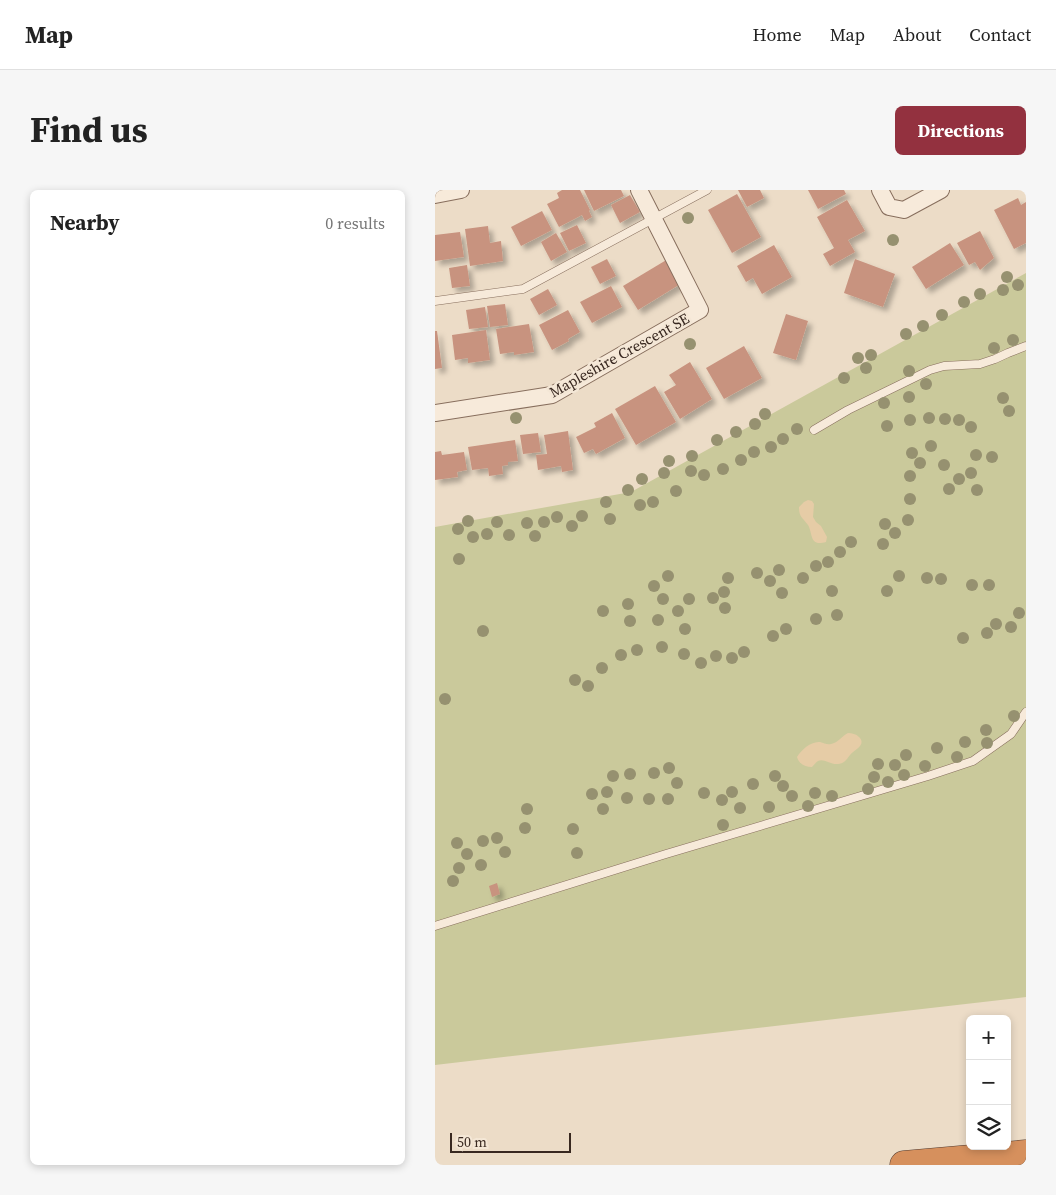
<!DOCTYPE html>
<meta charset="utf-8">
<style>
:root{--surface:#fff;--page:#f6f6f6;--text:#222;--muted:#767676;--line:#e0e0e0;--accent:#93313f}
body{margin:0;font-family:"Source Serif 4",serif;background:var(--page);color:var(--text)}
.controls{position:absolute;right:15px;bottom:15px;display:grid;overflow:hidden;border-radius:8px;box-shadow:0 2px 8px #0003}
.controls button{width:45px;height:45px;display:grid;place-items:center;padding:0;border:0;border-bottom:1px solid var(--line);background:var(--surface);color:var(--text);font:25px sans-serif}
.scale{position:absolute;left:15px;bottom:12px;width:121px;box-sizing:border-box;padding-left:5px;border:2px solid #382820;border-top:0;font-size:14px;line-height:18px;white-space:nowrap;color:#382820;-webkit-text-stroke:4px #f4e7d6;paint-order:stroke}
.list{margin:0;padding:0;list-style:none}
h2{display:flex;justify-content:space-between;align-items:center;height:65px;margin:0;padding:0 20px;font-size:21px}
h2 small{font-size:16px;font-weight:400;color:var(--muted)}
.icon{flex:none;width:28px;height:28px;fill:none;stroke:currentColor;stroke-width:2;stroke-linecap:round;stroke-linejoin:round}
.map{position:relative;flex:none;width:591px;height:975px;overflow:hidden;border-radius:8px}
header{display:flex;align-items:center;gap:30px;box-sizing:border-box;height:70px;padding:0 25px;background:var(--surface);border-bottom:1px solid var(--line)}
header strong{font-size:24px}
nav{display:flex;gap:28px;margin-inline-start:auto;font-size:18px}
.intro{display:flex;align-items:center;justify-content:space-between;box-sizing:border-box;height:120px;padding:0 30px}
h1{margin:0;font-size:35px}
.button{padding:12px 22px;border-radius:8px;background:var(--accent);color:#fff;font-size:18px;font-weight:700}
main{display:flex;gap:30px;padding:0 30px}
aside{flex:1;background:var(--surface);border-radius:8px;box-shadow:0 2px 8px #0003}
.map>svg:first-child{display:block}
.green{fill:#cac99b}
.sand{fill:#e6cca6}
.building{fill:#c8937f;filter:url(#shadow)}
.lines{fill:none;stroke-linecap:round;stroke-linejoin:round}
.lane-casing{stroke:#876e5d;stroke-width:9}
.street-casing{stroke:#876e5d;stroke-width:18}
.highway-casing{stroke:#553d31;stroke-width:29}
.lane{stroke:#f7eada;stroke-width:8}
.street{stroke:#f7eada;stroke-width:16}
.highway{stroke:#d6905d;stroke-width:28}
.tree{fill:#969170}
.labels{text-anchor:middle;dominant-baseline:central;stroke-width:5;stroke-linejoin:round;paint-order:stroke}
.street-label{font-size:15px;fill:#382820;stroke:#f4e7d6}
</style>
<header>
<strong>Map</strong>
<nav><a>Home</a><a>Map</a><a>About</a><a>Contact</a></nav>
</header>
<div class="intro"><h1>Find us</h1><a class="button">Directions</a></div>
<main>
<aside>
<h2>Nearby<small>0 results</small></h2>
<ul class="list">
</ul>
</aside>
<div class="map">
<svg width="591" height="975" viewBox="0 0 591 975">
<defs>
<filter id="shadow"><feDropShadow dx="4.5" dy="4.5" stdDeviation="2.5" flood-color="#0004"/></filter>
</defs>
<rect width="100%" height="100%" fill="#ecdcc7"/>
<path class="green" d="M 591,83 L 591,807 L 0,875 L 0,337 L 196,302 Z"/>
<g class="sand">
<path d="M 373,310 L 377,311 L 379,314 L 378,327 L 381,332 L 386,336 L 392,347 L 391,352 C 374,357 378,343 373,335 C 367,327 364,327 364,317 L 369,312 Z"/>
<path d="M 413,543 C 417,543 421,544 424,547 C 432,555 419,560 415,565 C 411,570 410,573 403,574 C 396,575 389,568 383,571 C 381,572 379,575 377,577 C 370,577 364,574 362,567 C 366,560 376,551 385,552 C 389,553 392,555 396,554 C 403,553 407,546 413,543 Z"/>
</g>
<g class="building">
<path d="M 127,0 L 145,0 L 155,20 L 154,21 L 157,27 L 150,31 L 147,25 L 124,37 L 112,14 L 124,8 L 122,3 Z"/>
<path d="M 149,0 L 186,0 L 189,6 L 159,21 Z"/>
<path d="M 303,0 L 325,0 L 329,8 L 312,17 Z"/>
<path d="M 373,0 L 409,0 L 411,4 L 383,19 Z"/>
<path d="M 302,4 L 326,47 L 297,63 L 273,20 Z"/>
<path d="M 195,5 L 205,22 L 185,33 L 176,15 Z"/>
<path d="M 583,8 L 586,15 L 591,12 L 591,53 L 579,59 L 559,20 Z"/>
<path d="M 412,10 L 430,41 L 413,50 L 420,62 L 395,76 L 388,64 L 399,58 L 382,27 Z"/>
<path d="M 107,21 L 117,40 L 86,56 L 76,37 Z"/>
<path d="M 142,35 L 151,53 L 134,61 L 125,43 Z"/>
<path d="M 53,36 L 55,53 L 66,51 L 68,71 L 35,76 L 30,39 Z"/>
<path d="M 545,41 L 559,68 L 545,80 L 540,72 L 534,75 L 522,53 Z"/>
<path d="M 25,42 L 29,67 L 0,71 L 0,45 Z"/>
<path d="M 121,43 L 132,62 L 116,71 L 106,52 Z"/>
<path d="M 515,53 L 529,75 L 491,99 L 477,77 Z"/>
<path d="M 339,55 L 357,87 L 327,104 L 318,88 L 311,92 L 302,76 Z"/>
<path d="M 172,69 L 181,86 L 165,94 L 156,77 Z"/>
<path d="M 233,69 L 247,93 L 203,120 L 188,96 Z"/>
<path d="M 420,69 L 460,84 L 448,117 L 409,103 Z"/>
<path d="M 32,75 L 35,96 L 17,98 L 14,78 Z"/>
<path d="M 176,96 L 187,117 L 157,133 L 145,112 Z"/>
<path d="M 113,99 L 122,115 L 104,125 L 95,109 Z"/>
<path d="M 70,114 L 73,135 L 55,137 L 52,116 Z"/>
<path d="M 50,117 L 53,137 L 34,139 L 31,120 Z"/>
<path d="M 133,120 L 145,142 L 133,149 L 134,151 L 117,160 L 104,135 Z"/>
<path d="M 351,124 L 373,131 L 361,170 L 338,163 Z"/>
<path d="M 94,134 L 99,162 L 79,165 L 79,162 L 65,164 L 61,139 Z"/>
<path d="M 51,140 L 55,170 L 33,173 L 33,168 L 20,170 L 17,145 Z"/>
<path d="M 0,141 L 2,141 L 7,178 L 0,179 Z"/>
<path d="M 309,156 L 327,188 L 289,209 L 271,178 Z"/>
<path d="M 255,172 L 277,209 L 245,229 L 229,202 L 241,195 L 234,185 Z"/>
<path d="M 220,196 L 241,232 L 201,255 L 180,219 Z"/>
<path d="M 177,223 L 190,248 L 161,264 L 158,259 L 149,263 L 141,247 L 161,237 L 159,233 Z"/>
<path d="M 133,241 L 138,280 L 127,282 L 126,276 L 103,280 L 101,265 L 112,264 L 109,245 Z"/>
<path d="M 103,243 L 106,262 L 88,264 L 85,245 Z"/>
<path d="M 80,250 L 83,271 L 73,272 L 73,275 L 67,276 L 68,284 L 54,286 L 53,278 L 37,280 L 33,257 Z"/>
<path d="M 6,261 L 7,265 L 29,262 L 32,280 L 22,282 L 23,287 L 0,290 L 0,262 Z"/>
<path d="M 62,693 L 65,704 L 57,707 L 54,696 Z"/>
</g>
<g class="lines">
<defs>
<g id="lane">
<path d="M 0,111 L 88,99 L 272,0"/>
<path d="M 379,240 L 413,220 L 495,180 L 509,176 L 545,174 L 560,169 L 573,163 L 591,156"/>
<path d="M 0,736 L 231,664 L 493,586 L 538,571 L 576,544 L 591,522"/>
</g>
<g id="street">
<path d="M 445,0 L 454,17 L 469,20 L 506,0"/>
<path d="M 0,5 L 26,0"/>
<path d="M 0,223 L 117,205 L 265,120 L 204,0"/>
</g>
<path id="highway" d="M 469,975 L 591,964"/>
</defs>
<use href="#lane" class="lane-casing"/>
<use href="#street" class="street-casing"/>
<use href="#highway" class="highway-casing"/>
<use href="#lane" class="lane"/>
<use href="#street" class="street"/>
<use href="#highway" class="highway"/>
</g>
<g class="tree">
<circle cx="253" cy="28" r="6"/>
<circle cx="458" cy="50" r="6"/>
<circle cx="572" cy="87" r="6"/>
<circle cx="583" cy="95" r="6"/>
<circle cx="568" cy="100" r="6"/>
<circle cx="545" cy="104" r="6"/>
<circle cx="529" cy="112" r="6"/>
<circle cx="507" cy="125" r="6"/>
<circle cx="488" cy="136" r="6"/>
<circle cx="471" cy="144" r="6"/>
<circle cx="578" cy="150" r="6"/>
<circle cx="255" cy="154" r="6"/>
<circle cx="559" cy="158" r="6"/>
<circle cx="436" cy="165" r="6"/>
<circle cx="423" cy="168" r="6"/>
<circle cx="431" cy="178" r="6"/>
<circle cx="474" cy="181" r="6"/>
<circle cx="409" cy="188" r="6"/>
<circle cx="491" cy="194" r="6"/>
<circle cx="474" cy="207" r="6"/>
<circle cx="568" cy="208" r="6"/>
<circle cx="449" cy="213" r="6"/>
<circle cx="574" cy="221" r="6"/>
<circle cx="330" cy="224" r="6"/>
<circle cx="81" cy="228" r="6"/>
<circle cx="494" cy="228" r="6"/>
<circle cx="510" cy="229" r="6"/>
<circle cx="475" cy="230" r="6"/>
<circle cx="524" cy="230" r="6"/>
<circle cx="320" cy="234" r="6"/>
<circle cx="452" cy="236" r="6"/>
<circle cx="536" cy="237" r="6"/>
<circle cx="362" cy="239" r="6"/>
<circle cx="301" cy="242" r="6"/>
<circle cx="348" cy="249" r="6"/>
<circle cx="282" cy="250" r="6"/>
<circle cx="496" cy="256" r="6"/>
<circle cx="336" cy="257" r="6"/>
<circle cx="319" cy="262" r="6"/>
<circle cx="477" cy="263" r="6"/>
<circle cx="541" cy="265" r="6"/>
<circle cx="257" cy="266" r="6"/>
<circle cx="557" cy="267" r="6"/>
<circle cx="306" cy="270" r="6"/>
<circle cx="234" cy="271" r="6"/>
<circle cx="485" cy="273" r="6"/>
<circle cx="509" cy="275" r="6"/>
<circle cx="288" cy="279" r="6"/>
<circle cx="256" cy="281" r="6"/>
<circle cx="229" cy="283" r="6"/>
<circle cx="536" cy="283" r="6"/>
<circle cx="269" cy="285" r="6"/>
<circle cx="475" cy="286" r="6"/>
<circle cx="207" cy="289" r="6"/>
<circle cx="524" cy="289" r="6"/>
<circle cx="514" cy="299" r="6"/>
<circle cx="193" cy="300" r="6"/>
<circle cx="542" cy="300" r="6"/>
<circle cx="241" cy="301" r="6"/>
<circle cx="475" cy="309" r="6"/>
<circle cx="171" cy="312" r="6"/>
<circle cx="218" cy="312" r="6"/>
<circle cx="205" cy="315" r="6"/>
<circle cx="147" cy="326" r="6"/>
<circle cx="122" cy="327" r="6"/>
<circle cx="175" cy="329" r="6"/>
<circle cx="473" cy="330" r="6"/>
<circle cx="33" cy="331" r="6"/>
<circle cx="62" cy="332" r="6"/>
<circle cx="109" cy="332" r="6"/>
<circle cx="92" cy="333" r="6"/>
<circle cx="450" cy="334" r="6"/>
<circle cx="137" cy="336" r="6"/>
<circle cx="23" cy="339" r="6"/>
<circle cx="460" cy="343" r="6"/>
<circle cx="52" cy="344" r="6"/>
<circle cx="74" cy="345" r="6"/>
<circle cx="100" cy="346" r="6"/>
<circle cx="38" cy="347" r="6"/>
<circle cx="416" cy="352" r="6"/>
<circle cx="448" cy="354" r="6"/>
<circle cx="405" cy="362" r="6"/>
<circle cx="24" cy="369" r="6"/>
<circle cx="393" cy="372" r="6"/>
<circle cx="381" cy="376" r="6"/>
<circle cx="344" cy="380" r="6"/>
<circle cx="322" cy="383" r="6"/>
<circle cx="233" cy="386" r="6"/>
<circle cx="464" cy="386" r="6"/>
<circle cx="293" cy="388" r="6"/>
<circle cx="368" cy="388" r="6"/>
<circle cx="492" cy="388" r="6"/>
<circle cx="506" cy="389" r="6"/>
<circle cx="335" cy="391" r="6"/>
<circle cx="537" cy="395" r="6"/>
<circle cx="554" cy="395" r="6"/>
<circle cx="219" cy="396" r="6"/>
<circle cx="397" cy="401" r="6"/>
<circle cx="452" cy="401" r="6"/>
<circle cx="289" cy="402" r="6"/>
<circle cx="347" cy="403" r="6"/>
<circle cx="278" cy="408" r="6"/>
<circle cx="228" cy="409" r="6"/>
<circle cx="254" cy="409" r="6"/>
<circle cx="193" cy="414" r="6"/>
<circle cx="290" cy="418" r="6"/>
<circle cx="168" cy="421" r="6"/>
<circle cx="243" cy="421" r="6"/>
<circle cx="584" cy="423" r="6"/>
<circle cx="402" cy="425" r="6"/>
<circle cx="381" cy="429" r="6"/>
<circle cx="223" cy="430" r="6"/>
<circle cx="195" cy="431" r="6"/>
<circle cx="561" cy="434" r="6"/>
<circle cx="576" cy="437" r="6"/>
<circle cx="250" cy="439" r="6"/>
<circle cx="351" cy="439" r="6"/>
<circle cx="48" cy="441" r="6"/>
<circle cx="552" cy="443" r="6"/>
<circle cx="338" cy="446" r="6"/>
<circle cx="528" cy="448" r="6"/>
<circle cx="227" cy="457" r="6"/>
<circle cx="202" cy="460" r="6"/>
<circle cx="309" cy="462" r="6"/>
<circle cx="249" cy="464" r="6"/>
<circle cx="186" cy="465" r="6"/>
<circle cx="281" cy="466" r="6"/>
<circle cx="297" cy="468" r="6"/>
<circle cx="266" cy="473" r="6"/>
<circle cx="167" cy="478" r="6"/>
<circle cx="140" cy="490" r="6"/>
<circle cx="153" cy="496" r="6"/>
<circle cx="10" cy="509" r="6"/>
<circle cx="579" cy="526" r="6"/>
<circle cx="551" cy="540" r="6"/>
<circle cx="530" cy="552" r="6"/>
<circle cx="552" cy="553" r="6"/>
<circle cx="502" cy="558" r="6"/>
<circle cx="471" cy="565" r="6"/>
<circle cx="522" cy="567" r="6"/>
<circle cx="443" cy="574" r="6"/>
<circle cx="460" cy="575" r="6"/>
<circle cx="490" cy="576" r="6"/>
<circle cx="234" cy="578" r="6"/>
<circle cx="219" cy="583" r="6"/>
<circle cx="195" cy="584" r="6"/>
<circle cx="469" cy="585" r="6"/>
<circle cx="178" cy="586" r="6"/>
<circle cx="340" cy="586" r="6"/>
<circle cx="439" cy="587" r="6"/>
<circle cx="453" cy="592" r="6"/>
<circle cx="242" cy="593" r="6"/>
<circle cx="318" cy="594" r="6"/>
<circle cx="348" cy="596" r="6"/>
<circle cx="433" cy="599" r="6"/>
<circle cx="172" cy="602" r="6"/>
<circle cx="297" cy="602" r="6"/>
<circle cx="269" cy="603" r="6"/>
<circle cx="380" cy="603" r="6"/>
<circle cx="157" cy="604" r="6"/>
<circle cx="357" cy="606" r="6"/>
<circle cx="397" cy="606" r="6"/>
<circle cx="192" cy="608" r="6"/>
<circle cx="214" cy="609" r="6"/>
<circle cx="233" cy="609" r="6"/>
<circle cx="287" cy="610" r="6"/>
<circle cx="373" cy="616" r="6"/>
<circle cx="334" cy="617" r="6"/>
<circle cx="305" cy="618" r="6"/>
<circle cx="92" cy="619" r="6"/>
<circle cx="168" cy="619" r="6"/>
<circle cx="288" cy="635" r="6"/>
<circle cx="90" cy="638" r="6"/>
<circle cx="138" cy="639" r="6"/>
<circle cx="62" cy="648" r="6"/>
<circle cx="48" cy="651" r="6"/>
<circle cx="22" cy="653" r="6"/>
<circle cx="70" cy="662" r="6"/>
<circle cx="142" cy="663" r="6"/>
<circle cx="32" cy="664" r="6"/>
<circle cx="46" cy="675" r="6"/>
<circle cx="24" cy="678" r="6"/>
<circle cx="18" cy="691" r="6"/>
</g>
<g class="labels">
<g class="street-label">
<text transform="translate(184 165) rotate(-29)">Mapleshire Crescent SE</text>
</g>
</g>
</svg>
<div class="controls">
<button>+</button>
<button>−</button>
<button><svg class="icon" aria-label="layers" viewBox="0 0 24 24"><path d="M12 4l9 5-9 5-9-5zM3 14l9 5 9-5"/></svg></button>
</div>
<div class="scale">50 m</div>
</div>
</main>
